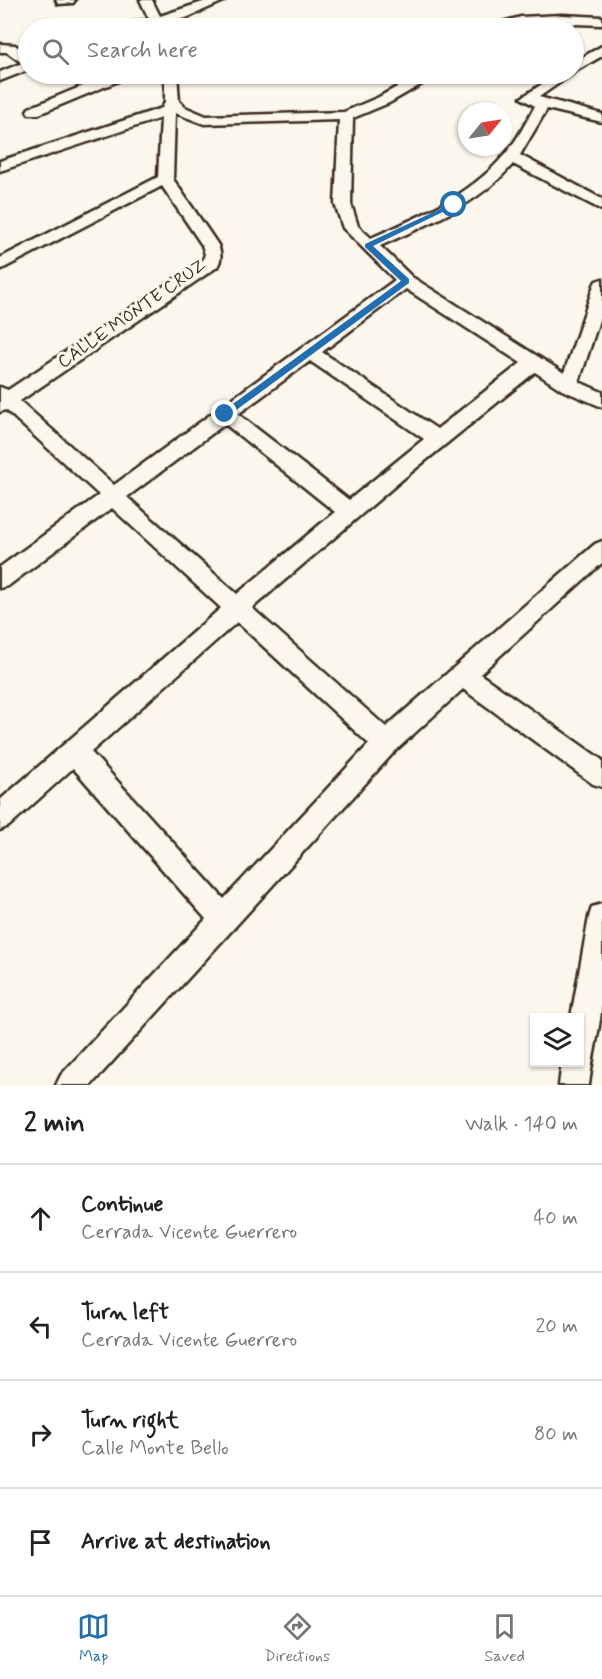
<!DOCTYPE html>
<meta charset="utf-8">
<style>
:root{--surface:#fff;--page:#f6f6f6;--text:#222;--muted:#767676;--line:#e0e0e0;--accent:#1f6fb2}
body{margin:0;font-family:Mynerve,sans-serif;background:var(--page);color:var(--text)}
.controls{position:absolute;right:18px;bottom:18px;display:grid;overflow:hidden;border-radius:0px;box-shadow:0 2px 4px #0004}
.controls button{width:54px;height:54px;display:grid;place-items:center;padding:0;border:0;border-bottom:2px solid var(--line);background:var(--surface);color:var(--text);font:30px sans-serif}
.compass{position:absolute;left:458px;top:102px;width:54px;height:54px;border-radius:50%;background:var(--surface);box-shadow:0 2px 4px #0004;rotate:60deg}
.stop{position:absolute;width:18px;height:18px;margin:-14px;border:4px solid #1f6fb2;border-radius:50%;background:#fff}
.stop.end{background:#1f6fb2;border-color:#fff;box-shadow:0 2px 6px #0008}
.list{margin:0;padding:0;list-style:none}
h2{display:flex;justify-content:space-between;align-items:center;height:78px;margin:0;padding:0 24px;font-size:26px}
h2 small{font-size:20px;font-weight:400;color:var(--muted)}
.list li{display:grid;grid-template-columns:39px 1fr auto;gap:18px;align-items:center;box-sizing:border-box;height:108px;padding:0 24px;border-top:2px solid var(--line)}
.list b{display:block;font-size:22px;white-space:nowrap}
.list p{margin:0;font-size:20px;white-space:nowrap;color:var(--muted)}
.list em{font-size:20px;font-style:normal;color:var(--muted)}
.icon{flex:none;width:33px;height:33px;fill:none;stroke:currentColor;stroke-width:2;stroke-linecap:round;stroke-linejoin:round}
.map{position:relative;flex:none;width:602px;height:1085px;overflow:hidden}
.search{position:absolute;background:var(--surface);box-shadow:0 2px 4px #0004;left:18px;right:18px;top:18px;height:66px;display:flex;align-items:center;gap:15px;box-sizing:border-box;padding:0 21px;border-radius:33px;color:var(--muted);font-size:22px}
.sheet{height:510px;background:var(--surface)}
nav{display:flex;justify-content:space-around;align-items:center;box-sizing:border-box;height:84px;border-top:2px solid var(--line);background:var(--surface);font-size:16px;color:var(--muted)}
nav a{display:grid;justify-items:center;gap:3px}
nav .on{color:var(--accent)}
.map>svg:first-child{display:block}
.lines{fill:none;stroke-linecap:round;stroke-linejoin:round}
.minor-casing{stroke:#3b2a1e;stroke-width:5}
.minor{fill:#fbf7ec;fill-rule:evenodd}
.route{fill:#1f6fb2}
.labels{text-anchor:middle;dominant-baseline:central;stroke-width:6;stroke-linejoin:round;paint-order:stroke}
.far-street-label{font-size:18px;fill:#3b2a1e;stroke:#fbf7ec}
</style>
<div class="map">
<svg width="602" height="1085" viewBox="0 0 602 1085">
<rect width="100%" height="100%" fill="#fbf7ec"/>
<filter id="ink" filterUnits="userSpaceOnUse"><feTurbulence type="fractalNoise" baseFrequency=".0167" numOctaves="2"/><feDisplacementMap in="SourceGraphic" scale="12" xChannelSelector="R" yChannelSelector="G"/><feConvolveMatrix kernelMatrix="1 2 1 2 8 2 1 2 1" color-interpolation-filters="sRGB"/></filter>
<g filter="url(#ink)">
<g class="lines">
<defs>
<g id="minor">
<path d="M 56,0 L 75,0 L 73,3 L 58,4 Z"/>
<path d="M 140,0 L 152,0 L 160,16 L 209,0 L 226,0 L 186,18 L 164,23 L 166,28 L 154,28 L 152,26 L 120,28 L 121,25 L 149,19 Z"/>
<path d="M 562,15 L 602,17 L 602,25 L 548,23 L 507,28 L 490,28 L 491,25 L 521,17 Z"/>
<path d="M 0,44 L 15,45 L 28,55 L 28,70 L 0,81 L 0,72 L 22,63 L 7,52 L 0,52 Z"/>
<path d="M 602,46 L 602,56 L 574,72 L 574,62 Z"/>
<path d="M 112,74 L 130,74 L 128,77 L 39,114 L 29,114 L 27,111 L 29,108 Z"/>
<path d="M 165,74 L 177,74 L 179,101 L 185,107 L 206,116 L 344,112 L 379,97 L 420,74 L 435,74 L 434,77 L 389,103 L 353,118 L 351,204 L 358,226 L 371,238 C 420,216 471,196 506,153 C 518,139 526,122 535,106 L 521,98 L 557,74 L 572,74 L 539,97 L 602,114 L 602,122 L 547,109 L 520,155 L 602,199 L 602,210 L 513,164 C 478,205 428,224 380,246 L 412,277 L 564,373 L 594,285 L 596,281 L 602,279 L 602,311 L 579,382 L 602,392 L 602,407 L 562,390 L 535,372 L 404,478 L 252,608 L 386,727 L 595,544 L 602,541 L 602,563 L 480,674 L 602,760 L 602,787 L 593,784 L 463,689 L 395,751 L 91,1085 L 56,1085 L 61,1075 L 206,919 L 73,768 L 9,826 L 0,830 L 0,800 L 221,608 L 112,508 L 8,586 L 0,588 L 0,567 L 99,495 L 6,410 L 0,412 L 0,387 L 8,390 L 203,260 L 205,254 L 202,245 L 162,186 L 0,270 L 0,258 L 158,177 L 161,118 L 0,171 L 0,161 L 162,108 L 165,102 ZM 175,113 L 204,124 L 339,120 L 335,204 L 343,228 L 395,280 L 114,485 L 20,401 L 217,267 C 222,259 221,253 218,245 L 173,179 ZM 406,289 L 521,363 L 437,429 L 322,352 ZM 310,361 L 424,439 L 349,500 L 238,414 ZM 225,424 L 335,512 L 237,594 L 127,497 ZM 237,622 L 369,744 L 224,899 L 91,752 Z"/>
<path d="M 602,904 C 602,936 602,970 602,1002 C 600,1030 592,1057 589,1085 L 559,1085 L 562,1062 L 580,1062 L 580,1017 L 571,1017 L 589,917 L 592,907 Z"/>
</g>
</defs>
<use href="#minor" class="minor-casing"/>
<use href="#minor" class="minor"/>
</g>
</g>
<path class="route" d="M 451,204 L 457,205 L 373,246 L 409,279 L 409,283 L 228,416 L 222,416 L 222,412 L 401,281 L 365,247 L 365,244 Z"/>
<g class="labels">
<g class="far-street-label">
<text transform="translate(132 314) rotate(-35)">CALLE MONTE CRUZ</text>
</g>
</g>
</svg>
<div class="controls">
<button><svg class="icon" aria-label="layers" viewBox="0 0 24 24"><path d="M12 4l9 5-9 5-9-5zM3 14l9 5 9-5"/></svg></button>
</div>
<svg class="compass" viewBox="-18 -18 36 36"><path d="M0-13l5 13h-10z" fill="#e53935"/><path d="M0 13l5-13h-10z" fill="#767676"/></svg>
<div class="stop" style="left:454px;top:205px"></div>
<div class="stop end" style="left:225px;top:414px"></div>
<div class="search"><svg class="icon" aria-label="search" viewBox="0 0 24 24"><circle cx="10" cy="10" r="6"/><path d="M15 15l6 6"/></svg>Search here</div>
</div>
<section class="sheet">
<h2>2 min<small>Walk · 140 m</small></h2>
<ul class="list">
<li><svg class="icon" aria-label="ahead" viewBox="0 0 24 24"><path d="M12 20V5M6 11l6-6 6 6"/></svg><div><b>Continue</b><p>Cerrada Vicente Guerrero</p></div><em>40 m</em></li>
<li><svg class="icon" aria-label="left" viewBox="0 0 24 24"><path d="M17 20v-9H6M10 6l-5 5 5 5"/></svg><div><b>Turn left</b><p>Cerrada Vicente Guerrero</p></div><em>20 m</em></li>
<li><svg class="icon" aria-label="right" viewBox="0 0 24 24"><path d="M7 20v-9h11M14 6l5 5-5 5"/></svg><div><b>Turn right</b><p>Calle Monte Bello</p></div><em>80 m</em></li>
<li><svg class="icon" aria-label="arrive" viewBox="0 0 24 24"><path d="M6 21V4h12l-3 4 3 4H6"/></svg><div><b>Arrive at destination</b></div></li>
</ul>
</section>
<nav>
<a class="on"><svg class="icon" aria-label="map" viewBox="0 0 24 24"><path d="M3 6l6-2 6 2 6-2v14l-6 2-6-2-6 2zM9 4v14M15 6v14"/></svg>Map</a>
<a><svg class="icon" aria-label="directions" viewBox="0 0 24 24"><path d="M12 3l9 9-9 9-9-9zM9 14v-3h6M13 9l2 2-2 2"/></svg>Directions</a>
<a><svg class="icon" aria-label="saved" viewBox="0 0 24 24"><path d="M7 4h10v16l-5-4-5 4z"/></svg>Saved</a>
</nav>
